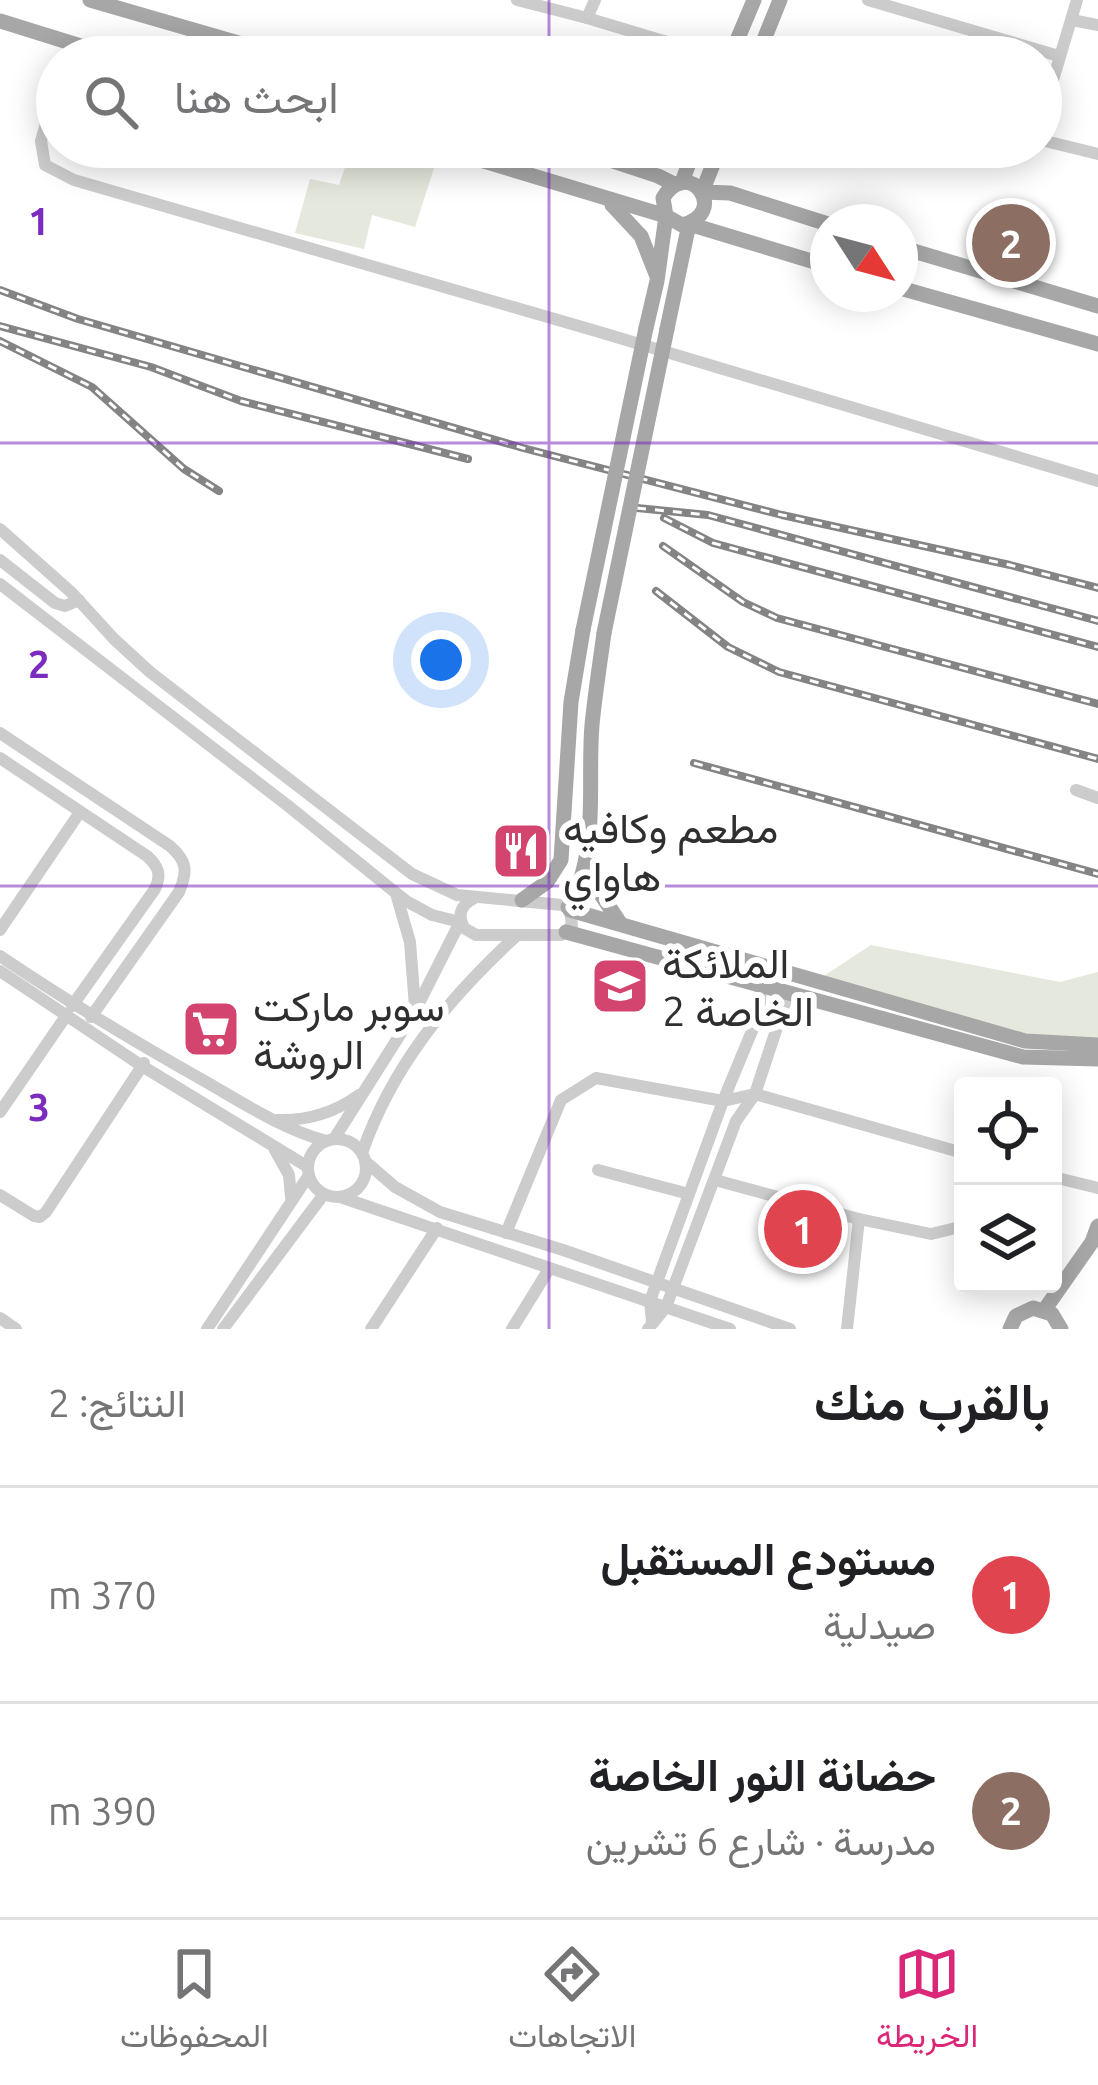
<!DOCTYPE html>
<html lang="ar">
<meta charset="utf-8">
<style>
:root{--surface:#fff;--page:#f6f6f6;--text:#202124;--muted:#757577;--line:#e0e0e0;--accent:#db2777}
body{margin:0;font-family:Ubuntu,Vazirmatn,sans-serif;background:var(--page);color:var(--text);direction:rtl}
.controls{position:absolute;right:36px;bottom:36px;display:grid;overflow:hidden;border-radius:12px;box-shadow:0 6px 30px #0003}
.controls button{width:108px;height:108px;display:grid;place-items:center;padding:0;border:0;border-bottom:3px solid var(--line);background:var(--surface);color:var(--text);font:60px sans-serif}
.compass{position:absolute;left:810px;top:204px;width:108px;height:108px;border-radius:50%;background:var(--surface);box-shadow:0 6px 30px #0003;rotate:126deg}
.you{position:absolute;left:441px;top:660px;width:42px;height:42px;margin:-30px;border:9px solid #fff;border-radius:50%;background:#1a73e8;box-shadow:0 0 0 18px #1a73e833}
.badge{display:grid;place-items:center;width:78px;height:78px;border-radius:50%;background:var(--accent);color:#fff;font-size:39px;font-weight:700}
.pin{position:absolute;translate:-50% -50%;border:6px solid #fff;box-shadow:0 3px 12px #0006}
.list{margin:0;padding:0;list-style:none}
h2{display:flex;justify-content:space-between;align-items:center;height:156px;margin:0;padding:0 48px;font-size:51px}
h2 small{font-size:39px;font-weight:400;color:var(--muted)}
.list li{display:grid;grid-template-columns:78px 1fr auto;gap:36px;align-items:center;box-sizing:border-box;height:216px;padding:0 48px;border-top:3px solid var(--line)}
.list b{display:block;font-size:45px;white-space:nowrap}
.list p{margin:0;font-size:39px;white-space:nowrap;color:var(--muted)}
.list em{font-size:39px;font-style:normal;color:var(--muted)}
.icon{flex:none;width:66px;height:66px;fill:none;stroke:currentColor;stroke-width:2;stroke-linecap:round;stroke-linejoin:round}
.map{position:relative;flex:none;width:1098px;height:1329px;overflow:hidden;direction:ltr}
.search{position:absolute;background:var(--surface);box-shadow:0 6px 30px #0003;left:36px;right:36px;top:36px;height:132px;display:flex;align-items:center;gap:30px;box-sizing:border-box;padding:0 42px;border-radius:66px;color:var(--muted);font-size:45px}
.sheet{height:588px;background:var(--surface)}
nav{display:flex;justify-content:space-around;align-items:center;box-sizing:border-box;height:168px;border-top:3px solid var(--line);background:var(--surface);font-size:33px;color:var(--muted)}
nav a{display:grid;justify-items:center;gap:6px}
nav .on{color:var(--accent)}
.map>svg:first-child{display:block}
.green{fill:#e5e8dc}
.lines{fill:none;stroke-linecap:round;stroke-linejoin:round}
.minor{stroke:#ccc;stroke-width:12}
.major{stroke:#a7a7a7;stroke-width:15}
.rail-casing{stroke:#848484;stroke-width:8}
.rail{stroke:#fff;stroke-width:3;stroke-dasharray:9;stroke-linecap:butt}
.major-bridge{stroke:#a7a7a7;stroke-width:15}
.grid{fill:none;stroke:#7b2cbf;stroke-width:3;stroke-opacity:0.55}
.labels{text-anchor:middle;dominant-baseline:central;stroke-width:12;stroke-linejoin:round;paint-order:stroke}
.poi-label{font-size:42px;fill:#2f2f2f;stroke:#fff;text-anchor:start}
.grid-label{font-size:39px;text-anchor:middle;font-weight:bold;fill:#7b2cbf;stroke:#fff;stroke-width:12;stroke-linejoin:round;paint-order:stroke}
</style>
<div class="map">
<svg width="1098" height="1329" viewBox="0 0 1098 1329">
<rect width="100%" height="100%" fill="#fff"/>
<g class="green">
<path d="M 352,147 L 391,147 L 437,159 L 415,227 L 372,215 L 364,249 L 295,233 L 310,179 L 339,185 Z"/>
<path d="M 871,945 L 1060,982 L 1098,972 L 1098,1045 L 1025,1041 L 816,981 Z"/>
</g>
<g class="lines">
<g class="minor">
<path d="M 517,0 L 587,18 L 717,57"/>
<path d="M 868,0 L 1059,56"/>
<path d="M 587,18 L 595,0"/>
<path d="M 1072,20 L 1098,25"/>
<path d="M 57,85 L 41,141 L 45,165 L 74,180 L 596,331 L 1098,481"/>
<path d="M 1041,120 L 1077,0"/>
<path d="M 1041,140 L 1098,154"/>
<path d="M 0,529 L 72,593 L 114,639 L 150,672 L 412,874 L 457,895 L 562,905 L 570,910 L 572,926 L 561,935 L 476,935 L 464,928 C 457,915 461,905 473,899"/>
<path d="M 0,560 L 55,603 L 65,606 L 79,600"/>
<path d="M 0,584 L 287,805 L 406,901 L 432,915 L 460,922 L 415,1011 L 334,1139"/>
<path d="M 0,733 L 170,846 C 187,861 188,871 179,892 L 91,1017"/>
<path d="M 0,758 L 147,856 C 158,866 162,874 155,889 L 72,1006"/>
<path d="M 1076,790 L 1098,798"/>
<path d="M 397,897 L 410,942 L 415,1007"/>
<path d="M 0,930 L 80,812"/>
<path d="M 0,956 C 68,1002 137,1043 208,1083 C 246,1105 283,1129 326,1141"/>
<path d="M 0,971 L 142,1066 L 308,1167"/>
<path d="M 0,1112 L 66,1016"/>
<path d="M 277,1120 C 308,1121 334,1113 359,1095"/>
<circle cx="337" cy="1168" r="29"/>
<path d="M 275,1150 L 289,1175 L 291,1197"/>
<path d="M 362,1153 C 392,1066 448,999 515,937"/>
<path d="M 365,1161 L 395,1187 L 440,1212 L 563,1250 L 790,1329"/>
<path d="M 598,1170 L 689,1194"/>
<path d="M 1053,1177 L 1098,1188"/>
<path d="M 715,1180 L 859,1219 L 931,1234 L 960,1227 L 963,1223"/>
<path d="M 0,1195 L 34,1216 L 40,1217 L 46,1212 L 144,1063"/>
<path d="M 340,1197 L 730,1329"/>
<path d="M 506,1233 L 561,1100 L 596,1078 L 723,1101 L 755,1094 L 963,1153"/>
<path d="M 0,1318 L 16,1329"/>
<path d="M 652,1322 L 650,1301 L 723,1101 L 759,1014 L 761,987"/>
<path d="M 207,1329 L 309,1175"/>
<path d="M 223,1329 L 324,1194"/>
<path d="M 371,1329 L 437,1228"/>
<path d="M 512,1329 L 549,1269"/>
<path d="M 648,1329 L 666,1307 L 736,1121 L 755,1094 L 788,994"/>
<path d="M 847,1329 L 859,1219"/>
</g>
<g class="major">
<path d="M 90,0 L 287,57"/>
<path d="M 0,21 L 116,57"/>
<path d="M 730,57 L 754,0"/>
<path d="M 757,57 L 780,0"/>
<path d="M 437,147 L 666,216 L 682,225 C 731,213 688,155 663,198 L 666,216 L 657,281 L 646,328"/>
<path d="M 570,147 L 658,176 L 674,184"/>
<path d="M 720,147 L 702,192 L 730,193 L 828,224"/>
<path d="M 682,182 L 695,147"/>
<path d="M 612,205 L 641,236 L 656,274"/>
<path d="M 900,247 L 1098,306"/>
<path d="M 900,288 L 1098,344"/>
<path d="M 667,329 L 689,224 L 828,266"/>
<path d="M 588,859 L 600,893 L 620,923"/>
<path d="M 522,900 L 547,882 L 561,860 L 571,702 L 583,630"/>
<path d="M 568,907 C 600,855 587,784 592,725 C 595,694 600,663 604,633"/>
<path d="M 570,910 L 1025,1041 L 1098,1045"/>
<path d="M 566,932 L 1023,1057 L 1098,1059"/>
<path d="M 1045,1309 L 1092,1242 L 1098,1226"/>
<path d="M 1010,1329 L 1016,1316 L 1033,1308 L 1052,1314 L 1061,1329"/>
</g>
<defs>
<g id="rail">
<path d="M 0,290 L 78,319 L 523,448 L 782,515 L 1010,565 L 1098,588"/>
<path d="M 0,326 L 151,367 L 241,401 L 468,459"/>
<path d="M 0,341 L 92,387 L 184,469 L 219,491"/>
<path d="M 637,508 L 708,515 L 1098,621"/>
<path d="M 664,518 L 713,543 L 1098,647"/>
<path d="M 663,546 L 743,602 L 777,618 L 1098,704"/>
<path d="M 656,591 L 728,647 L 779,672 L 1098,759"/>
<path d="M 694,763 L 1098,874"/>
</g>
</defs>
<use href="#rail" class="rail-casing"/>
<use href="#rail" class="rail"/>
<g class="major-bridge">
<path d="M 583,630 L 646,328"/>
<path d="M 604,633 L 667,329"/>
</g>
</g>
<path class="grid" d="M 549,0 L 549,57M 549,147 L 549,1329M 0,443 L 1098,443M 0,886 L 1098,886"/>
<defs>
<symbol id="restaurant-square" viewBox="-11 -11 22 22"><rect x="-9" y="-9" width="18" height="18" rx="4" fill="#d3446e" stroke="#fff"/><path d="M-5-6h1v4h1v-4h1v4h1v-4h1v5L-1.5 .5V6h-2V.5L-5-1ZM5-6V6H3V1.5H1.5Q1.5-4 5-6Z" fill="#fff"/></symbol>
<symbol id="school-square" viewBox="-11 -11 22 22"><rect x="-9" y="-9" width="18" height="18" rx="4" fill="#d3446e" stroke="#fff"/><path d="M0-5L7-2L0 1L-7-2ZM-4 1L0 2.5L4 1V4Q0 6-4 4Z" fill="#fff"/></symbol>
<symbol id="supermarket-square" viewBox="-11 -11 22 22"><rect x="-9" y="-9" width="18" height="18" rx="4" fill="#d3446e" stroke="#fff"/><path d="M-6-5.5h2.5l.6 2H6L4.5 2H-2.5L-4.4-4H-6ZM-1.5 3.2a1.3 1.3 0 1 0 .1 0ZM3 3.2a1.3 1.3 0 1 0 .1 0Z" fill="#fff"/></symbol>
</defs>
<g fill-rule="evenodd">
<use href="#restaurant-square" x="488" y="818" width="66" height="66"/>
<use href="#school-square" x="587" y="953" width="66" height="66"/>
<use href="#supermarket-square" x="178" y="996" width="66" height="66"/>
</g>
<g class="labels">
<g class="poi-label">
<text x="563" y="827">مطعم وكافيه<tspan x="563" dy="48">هاواي</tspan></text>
<text x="662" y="962">الملائكة<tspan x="662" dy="48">الخاصة 2</tspan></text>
<text x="253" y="1005">سوبر ماركت<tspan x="253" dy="48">الروشة</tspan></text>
</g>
</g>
<g class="grid-label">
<text x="39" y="235">1</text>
<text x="39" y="678">2</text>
<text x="39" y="1121">3</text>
</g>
</svg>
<div class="controls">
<button><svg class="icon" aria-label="locate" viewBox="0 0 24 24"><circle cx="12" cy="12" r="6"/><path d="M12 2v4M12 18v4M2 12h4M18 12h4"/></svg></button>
<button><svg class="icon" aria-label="layers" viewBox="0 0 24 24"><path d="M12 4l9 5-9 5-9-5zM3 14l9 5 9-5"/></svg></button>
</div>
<svg class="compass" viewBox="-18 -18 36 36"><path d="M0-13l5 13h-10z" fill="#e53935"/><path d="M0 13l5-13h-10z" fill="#757577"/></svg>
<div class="you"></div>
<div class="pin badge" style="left:803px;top:1229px;background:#e0444e">1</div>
<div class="pin badge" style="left:1011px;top:243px;background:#8d6e63">2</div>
<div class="search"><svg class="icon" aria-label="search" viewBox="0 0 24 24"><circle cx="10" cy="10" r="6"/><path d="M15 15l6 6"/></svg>ابحث هنا</div>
</div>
<section class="sheet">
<h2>بالقرب منك<small>النتائج: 2</small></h2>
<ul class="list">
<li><span class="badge" style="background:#e0444e">1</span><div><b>مستودع المستقبل</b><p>صيدلية</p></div><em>370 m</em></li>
<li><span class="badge" style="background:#8d6e63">2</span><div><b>حضانة النور الخاصة</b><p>مدرسة · شارع 6 تشرين</p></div><em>390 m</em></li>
</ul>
</section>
<nav>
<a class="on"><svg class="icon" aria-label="map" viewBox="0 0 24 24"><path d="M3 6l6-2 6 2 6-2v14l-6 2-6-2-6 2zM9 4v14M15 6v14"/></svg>الخريطة</a>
<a><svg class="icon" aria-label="directions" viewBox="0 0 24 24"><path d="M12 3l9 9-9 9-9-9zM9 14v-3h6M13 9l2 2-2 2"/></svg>الاتجاهات</a>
<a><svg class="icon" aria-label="saved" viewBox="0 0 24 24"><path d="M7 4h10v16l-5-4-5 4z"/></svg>المحفوظات</a>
</nav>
